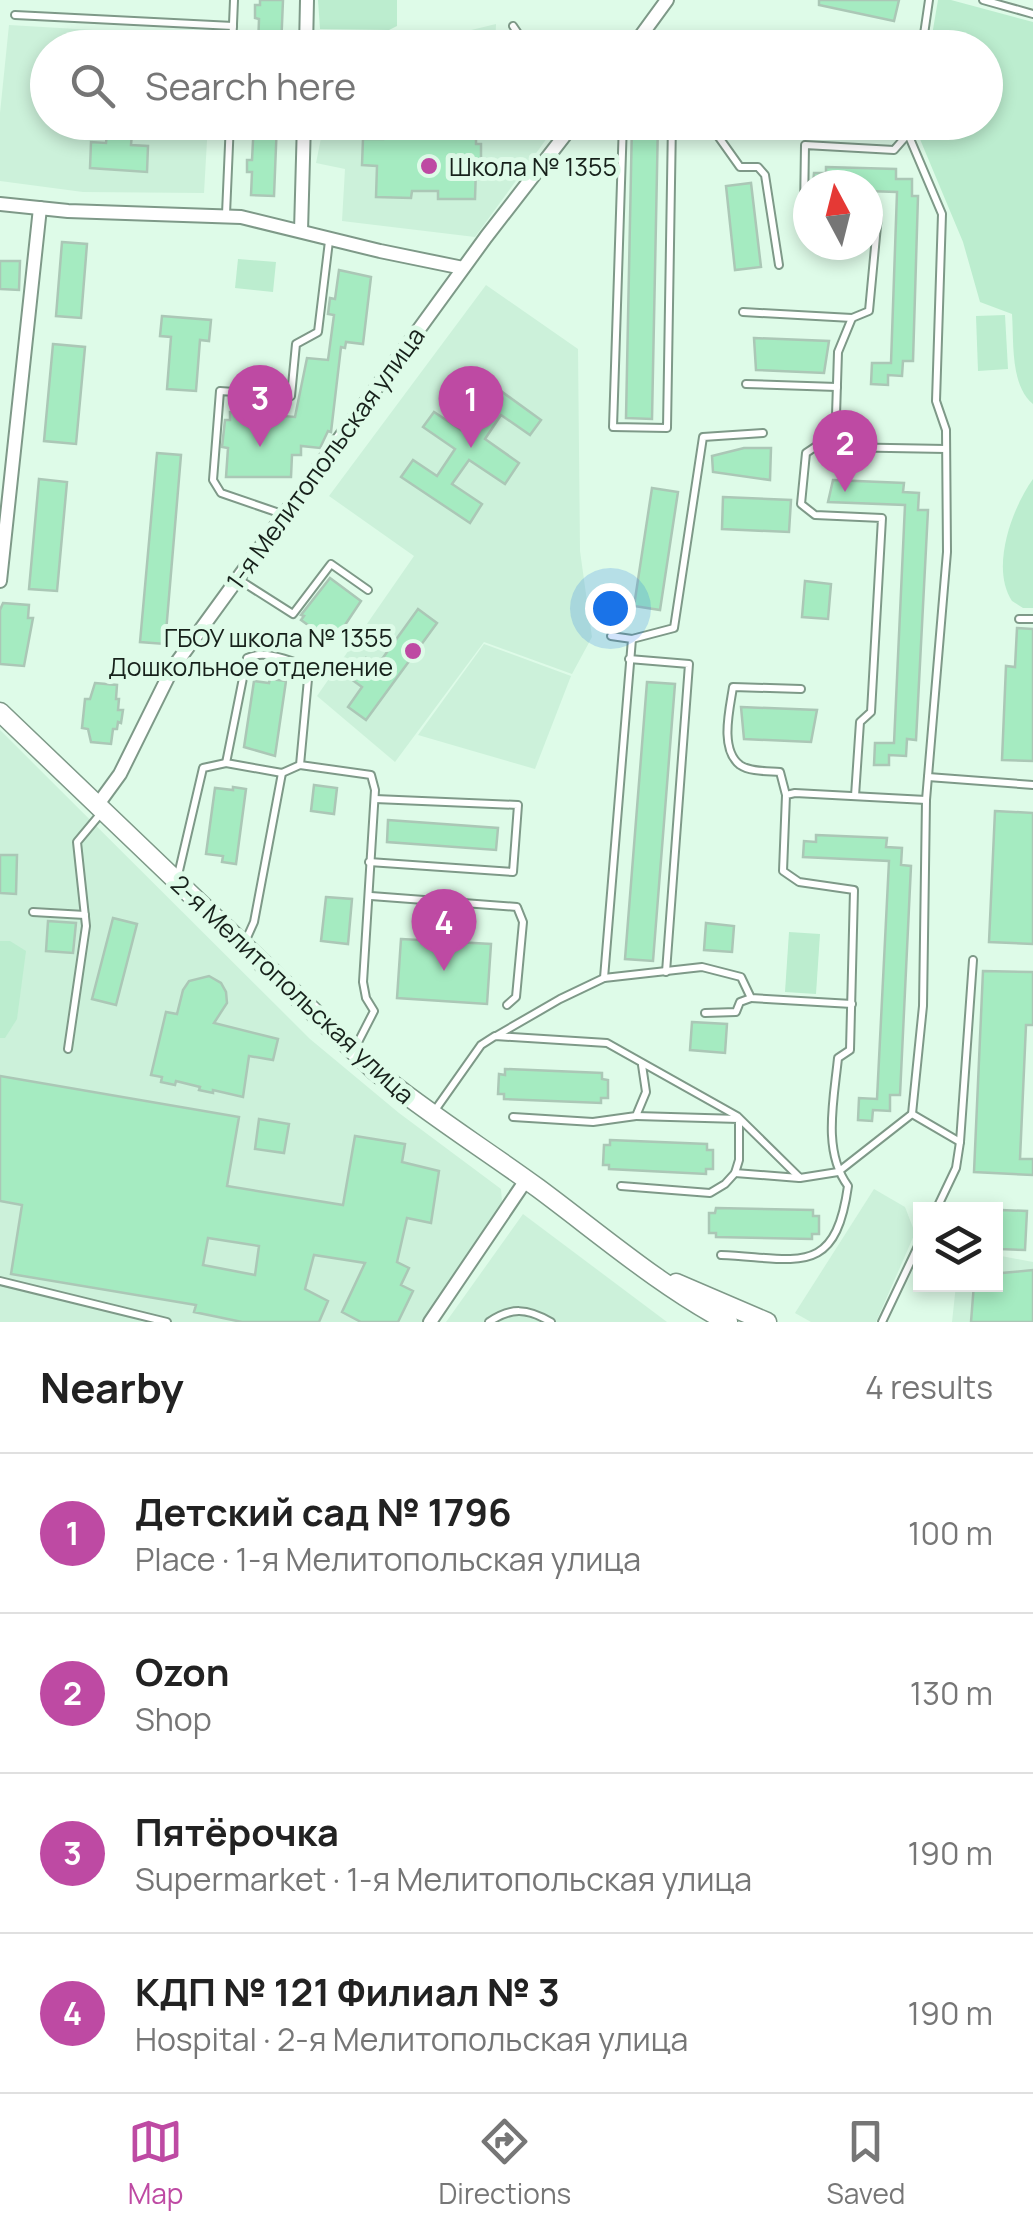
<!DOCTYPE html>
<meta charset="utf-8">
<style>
:root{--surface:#fff;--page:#f2f2f2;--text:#222;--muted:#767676;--line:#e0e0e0;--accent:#be4aa3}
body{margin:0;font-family:Manrope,sans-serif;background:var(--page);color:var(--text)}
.controls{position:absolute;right:30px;bottom:30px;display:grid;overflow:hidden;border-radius:0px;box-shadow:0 5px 15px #0003}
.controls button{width:90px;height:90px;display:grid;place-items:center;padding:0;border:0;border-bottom:2px solid var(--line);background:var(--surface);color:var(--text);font:50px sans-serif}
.compass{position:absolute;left:793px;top:170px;width:90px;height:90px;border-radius:50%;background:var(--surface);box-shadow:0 5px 15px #0003;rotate:353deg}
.you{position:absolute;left:610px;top:608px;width:35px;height:35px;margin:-25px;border:8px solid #fff;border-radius:50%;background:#1a73e8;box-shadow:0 0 0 15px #1a73e833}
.badge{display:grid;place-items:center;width:65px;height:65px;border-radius:50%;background:var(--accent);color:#fff;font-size:32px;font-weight:700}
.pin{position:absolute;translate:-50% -82px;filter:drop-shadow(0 2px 5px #0008)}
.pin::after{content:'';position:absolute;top:52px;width:35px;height:30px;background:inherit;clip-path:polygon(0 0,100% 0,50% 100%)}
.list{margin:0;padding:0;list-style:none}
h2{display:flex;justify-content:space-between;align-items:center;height:130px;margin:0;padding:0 40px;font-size:42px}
h2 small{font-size:32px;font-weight:400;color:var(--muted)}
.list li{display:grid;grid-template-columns:65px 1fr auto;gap:30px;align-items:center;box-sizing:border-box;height:160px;padding:0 40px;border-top:2px solid var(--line)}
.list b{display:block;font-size:38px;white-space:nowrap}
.list p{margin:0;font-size:32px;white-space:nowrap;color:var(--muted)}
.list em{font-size:32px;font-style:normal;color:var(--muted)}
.icon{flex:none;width:55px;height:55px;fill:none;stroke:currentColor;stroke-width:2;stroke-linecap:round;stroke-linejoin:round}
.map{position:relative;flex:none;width:1033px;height:1322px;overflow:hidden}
.search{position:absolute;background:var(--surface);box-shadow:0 5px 15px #0003;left:30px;right:30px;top:30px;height:110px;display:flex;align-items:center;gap:25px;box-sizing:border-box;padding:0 35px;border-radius:55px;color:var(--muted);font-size:38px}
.sheet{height:770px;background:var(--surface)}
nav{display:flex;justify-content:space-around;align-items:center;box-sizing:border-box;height:140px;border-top:2px solid var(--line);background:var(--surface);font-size:28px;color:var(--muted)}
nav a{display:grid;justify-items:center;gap:5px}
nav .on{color:var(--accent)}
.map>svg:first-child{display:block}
.built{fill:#ccf1da}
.green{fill:#bcedcf}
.building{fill:#a5ebc1;stroke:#abc7b6;stroke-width:2.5;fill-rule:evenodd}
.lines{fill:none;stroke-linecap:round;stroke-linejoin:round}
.lane-casing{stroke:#7e9988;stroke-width:10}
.street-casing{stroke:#7e9988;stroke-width:16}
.secondary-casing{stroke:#7e9988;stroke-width:21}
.lane{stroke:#fff;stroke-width:6}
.street{stroke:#fff;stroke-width:12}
.secondary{stroke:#fff;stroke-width:18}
.poi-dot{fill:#be4aa3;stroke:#defbe8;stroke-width:4}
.labels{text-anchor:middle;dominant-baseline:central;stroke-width:10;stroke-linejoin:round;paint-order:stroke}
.poi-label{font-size:25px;fill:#17211b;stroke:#defbe8;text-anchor:start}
.street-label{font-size:25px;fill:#17211b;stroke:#defbe8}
</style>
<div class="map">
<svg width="1033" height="1322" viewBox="0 0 1033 1322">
<rect width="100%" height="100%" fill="#defbe8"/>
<g class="built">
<path d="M 496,24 L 495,47 L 401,47 Z"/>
<path d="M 9,25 L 212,37 L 211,47 L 48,48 L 48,122 L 208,123 L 204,193 L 83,192 L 0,181 L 0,113 Z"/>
<path d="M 324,123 L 558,123 L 475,237 L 342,221 L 345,169 L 316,163 Z"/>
<path d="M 486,285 L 578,349 L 580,551 L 592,637 L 572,674 L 484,642 L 395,762 L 317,696 L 414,556 L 329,496 Z"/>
<path d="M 484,644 L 571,676 L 535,769 L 418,735 Z"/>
<path d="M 0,730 L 310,1039 L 399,1113 L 501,1189 L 502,1202 L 422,1322 L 0,1322 Z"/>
<path d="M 874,1189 L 905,1207 L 915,1233 L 876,1322 L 811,1322 L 795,1313 Z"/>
<path d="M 523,1214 L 667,1322 L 446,1322 Z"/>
<path d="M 996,1255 L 1033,1262 L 1033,1322 L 952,1322 L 956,1285 L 996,1284 Z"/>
</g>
<g class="green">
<path d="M 318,0 L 397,0 L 397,26 L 389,30 L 320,29 Z"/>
<path d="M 938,0 L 951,0 L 1033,22 L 1033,404 C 1010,385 1014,342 1012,314 L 980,302 L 963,242 L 917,132 L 918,123 L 986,122 L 986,48 L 930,47 Z"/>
<path d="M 238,259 L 276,262 L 273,292 L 235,288 Z"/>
<path d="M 1005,315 L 1008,369 L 978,371 L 976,316 Z"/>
<path d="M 1033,479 L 1033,608 L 1023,608 L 1012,601 C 990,568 1012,508 1033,479 Z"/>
<path d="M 789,932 L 820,934 L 816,994 L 785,992 Z"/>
<path d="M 0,941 L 10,941 L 26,951 L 17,1019 L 5,1038 L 0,1038 Z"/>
</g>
<g class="building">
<path d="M 260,0 L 283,0 L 281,48 L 258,48 L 259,19 L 255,18 L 255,5 L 260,5 Z"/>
<path d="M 819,0 L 899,0 L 894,21 L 819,5 Z"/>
<path d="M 108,122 L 133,122 L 131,145 L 148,146 L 147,172 L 90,168 L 91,142 L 106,143 Z"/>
<path d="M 254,122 L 277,122 L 274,196 L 251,195 L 252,172 L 247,172 L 247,160 L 252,160 Z"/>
<path d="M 384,122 L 476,122 L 476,144 L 481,144 L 481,168 L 476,168 L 475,199 L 438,199 L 438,191 L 412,191 L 411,198 L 376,197 L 377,166 L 362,165 L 363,139 L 383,139 Z"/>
<path d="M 632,122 L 658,122 L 652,419 L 626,418 Z"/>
<path d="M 826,167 L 896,169 L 896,179 L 912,179 L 912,196 L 918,196 L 913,361 L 903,361 L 902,376 L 888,375 L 888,385 L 871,384 L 872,363 L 891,363 L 897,192 L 868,191 L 868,185 L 813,185 L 814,173 L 826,173 Z"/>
<path d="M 751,183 L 761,267 L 735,270 L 726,186 Z"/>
<path d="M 62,242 L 87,244 L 81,318 L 56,316 Z"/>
<path d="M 0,261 L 20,261 L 19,290 L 0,289 Z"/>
<path d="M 339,270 L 371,277 L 363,344 L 346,342 L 345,348 L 341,347 L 331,432 L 328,431 L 320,448 L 301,446 L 301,455 L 292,455 L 291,477 L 226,477 L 228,448 L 222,447 L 225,420 L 230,420 L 230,412 L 295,417 L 307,358 L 328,360 L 334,315 L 328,314 L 330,298 L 335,299 Z"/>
<path d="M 162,316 L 211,320 L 209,341 L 200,340 L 196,391 L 167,389 L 171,337 L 160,336 Z"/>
<path d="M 754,338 L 829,341 L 824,373 L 756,370 Z"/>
<path d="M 53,344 L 85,347 L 76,444 L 44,441 Z"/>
<path d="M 476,373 L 541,420 L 530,435 L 501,415 L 485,439 L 519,463 L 505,484 L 469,460 L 452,484 L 482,504 L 470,523 L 401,477 L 413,460 L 437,476 L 455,449 L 423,427 L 434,412 L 467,434 L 487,405 L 464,389 Z"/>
<path d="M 744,448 L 771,448 L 770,480 L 713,472 L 712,456 Z"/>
<path d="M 157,453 L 181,455 L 165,644 L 140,642 Z"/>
<path d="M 39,479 L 67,482 L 57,591 L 29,589 Z"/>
<path d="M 833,480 L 904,483 L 903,492 L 919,493 L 918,510 L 928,510 L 916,740 L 907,739 L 906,756 L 889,755 L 889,765 L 874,765 L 875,743 L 894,743 L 905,505 L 828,502 Z"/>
<path d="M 652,488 L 678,492 L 660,610 L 634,606 Z"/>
<path d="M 723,497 L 791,500 L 789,532 L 722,529 Z"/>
<path d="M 330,578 L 361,601 L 333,643 L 301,620 L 304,616 L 301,615 Z"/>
<path d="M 805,581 L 831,584 L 828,619 L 802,617 Z"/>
<path d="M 3,603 L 29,605 L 28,618 L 33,618 L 24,666 L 0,664 L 0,610 Z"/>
<path d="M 418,609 L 437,623 L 366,720 L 348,707 L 362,687 L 351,679 L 366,658 L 377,666 Z"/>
<path d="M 1017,628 L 1033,629 L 1033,761 L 1002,760 L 1006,666 L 1015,667 Z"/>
<path d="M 270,679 L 286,681 L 275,756 L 244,747 L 254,681 L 269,683 Z"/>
<path d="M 647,682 L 675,684 L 653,961 L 625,959 Z"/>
<path d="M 95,683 L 117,685 L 116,699 L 119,699 L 118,710 L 123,710 L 121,723 L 118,722 L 117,729 L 113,729 L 111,744 L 91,742 L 88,729 L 82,728 L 85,699 L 90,699 Z"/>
<path d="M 741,707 L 817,710 L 811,742 L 744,739 Z"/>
<path d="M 314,785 L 337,788 L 334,814 L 311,811 Z"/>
<path d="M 233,787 L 246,789 L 236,864 L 222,862 L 223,856 L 206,854 L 215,788 L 233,790 Z"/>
<path d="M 995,811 L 1033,813 L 1033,944 L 989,942 Z"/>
<path d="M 388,820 L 498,828 L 496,850 L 387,842 Z"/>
<path d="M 816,835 L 887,838 L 886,847 L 902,848 L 901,865 L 911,866 L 900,1095 L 890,1095 L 890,1111 L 873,1110 L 872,1121 L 858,1120 L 859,1098 L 877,1099 L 889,861 L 803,857 L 804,841 L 816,842 Z"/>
<path d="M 0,855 L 17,855 L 16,894 L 0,893 Z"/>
<path d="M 326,897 L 352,899 L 348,944 L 321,941 Z"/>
<path d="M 113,918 L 137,924 L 116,1005 L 92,999 Z"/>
<path d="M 48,921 L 76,923 L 73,953 L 46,951 Z"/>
<path d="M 706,923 L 734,926 L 732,952 L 704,950 Z"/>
<path d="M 401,939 L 491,944 L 487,1004 L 397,998 Z"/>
<path d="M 983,971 L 1033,972 L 1033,1025 L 1026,1025 L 1020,1159 L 1033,1159 L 1033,1175 L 974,1172 Z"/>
<path d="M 209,976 L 221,983 L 226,992 L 227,1003 L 214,1023 L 278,1039 L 273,1060 L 249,1056 L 243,1097 L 213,1090 L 213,1093 L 199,1090 L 200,1087 L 176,1081 L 175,1085 L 161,1082 L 162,1077 L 151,1075 L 166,1012 L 177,1014 L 183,990 L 189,981 Z"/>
<path d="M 692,1022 L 727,1024 L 725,1053 L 690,1050 Z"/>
<path d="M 505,1069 L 602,1073 L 602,1079 L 608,1080 L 608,1098 L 601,1098 L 601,1103 L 504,1099 L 504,1094 L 498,1094 L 499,1074 L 505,1075 Z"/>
<path d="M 0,1076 L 239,1117 L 227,1186 L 343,1205 L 355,1136 L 405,1144 L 402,1162 L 439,1171 L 431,1223 L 407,1218 L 397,1262 L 409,1268 L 401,1285 L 413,1291 L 398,1322 L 361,1322 L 342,1312 L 365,1263 L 314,1255 L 305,1289 L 328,1301 L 319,1322 L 242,1322 L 194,1312 L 196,1305 L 11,1274 L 22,1205 L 0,1201 ZM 208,1238 L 259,1246 L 255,1275 L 203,1265 Z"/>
<path d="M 259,1119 L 289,1124 L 284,1153 L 255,1149 Z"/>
<path d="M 610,1140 L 707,1144 L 707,1150 L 713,1150 L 713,1169 L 706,1169 L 706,1174 L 609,1169 L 609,1165 L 603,1165 L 604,1145 L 610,1145 Z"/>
<path d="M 716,1208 L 813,1210 L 813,1216 L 819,1216 L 819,1234 L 812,1234 L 812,1239 L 716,1237 L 716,1233 L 709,1233 L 709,1213 L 715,1213 Z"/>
<path d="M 1001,1210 L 1027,1211 L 1025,1250 L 1000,1249 Z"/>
<path d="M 1033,1270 L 1033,1322 L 971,1322 L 974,1284 L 996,1284 L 996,1282 L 1001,1282 L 1002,1273 Z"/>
</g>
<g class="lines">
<defs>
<g id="lane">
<path d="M 983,0 L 1033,14"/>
<path d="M 15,15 L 233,26"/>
<path d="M 513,26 L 528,48"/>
<path d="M 232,48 L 234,0"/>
<path d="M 922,48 L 929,0"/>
<path d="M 623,122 L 613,427 L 667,428 L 672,122"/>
<path d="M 708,122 L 740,167 L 758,167 L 765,175 L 779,265"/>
<path d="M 808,210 L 804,210 L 805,145 L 894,150 L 908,134"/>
<path d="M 226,214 L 230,122"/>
<path d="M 868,214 L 878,215 L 869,311 L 852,318 L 838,352 L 835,447 L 946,449"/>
<path d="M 743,312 L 852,318"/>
<path d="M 746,384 L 837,387"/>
<path d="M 835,447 L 815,447 L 806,453 L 801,504 L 815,515 L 882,518 L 871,712 L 860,722 L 855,796"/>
<path d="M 285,515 L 221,493 L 213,480 L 220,391 L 291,396 L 296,344 L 318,332 L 329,241"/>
<path d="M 238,579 L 293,614 L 331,564 L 368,590"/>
<path d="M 1019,619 L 1033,619"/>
<path d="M 632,639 L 674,628 L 703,437 L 763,433"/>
<path d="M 629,659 L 689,664 L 666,972"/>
<path d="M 300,765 L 282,773 L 226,763 L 247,658 C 264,650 286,659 303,665 L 308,679 L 300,765 L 371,775 L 375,790 L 363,982 L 366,998 L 374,1011 L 354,1050"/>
<path d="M 928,777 L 1033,785"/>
<path d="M 786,795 L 780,772 C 768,771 750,772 740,765 C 719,749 730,708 733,687 L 801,689"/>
<path d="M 369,862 L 513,872 L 518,805 L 375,799"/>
<path d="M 178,875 L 203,768 L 226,763"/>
<path d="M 371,896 L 517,907 L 523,922 L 516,997 L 507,1005"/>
<path d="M 33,912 L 85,915"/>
<path d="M 245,942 L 254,922 L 282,773"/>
<path d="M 604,978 L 632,639 L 611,636"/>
<path d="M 705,1013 L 736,1012 L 740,1002 L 751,998"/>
<path d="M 496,1036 L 560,999 L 604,978 L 702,967 L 741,977 L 751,998 L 852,1004"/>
<path d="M 68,1049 L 86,926 L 77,842 L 102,812"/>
<path d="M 433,1113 L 481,1045 L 495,1036 L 607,1043 L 737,1116 L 800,1178 L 838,1172 L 912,1114 L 923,1006 L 926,800 L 947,552 L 946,430 L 936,401 L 942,214 L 908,134 L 910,122"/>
<path d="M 912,1114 L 960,1142"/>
<path d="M 513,1117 L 593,1122 L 636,1116 L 646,1092 L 642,1065"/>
<path d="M 735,1173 L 799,1178"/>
<path d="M 621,1186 L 710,1193 L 725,1184 L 735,1173 L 739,1160 L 739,1119 L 636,1116"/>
<path d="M 936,1210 L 956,1168 L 960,1142 L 973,960"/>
<path d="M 721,1255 C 797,1258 835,1279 848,1186 C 822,1151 834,1099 838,1058 L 850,1050 L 854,890 L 799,882 L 783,871 L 786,795 L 795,793 L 926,800"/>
<path d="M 0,1281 L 167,1322"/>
<path d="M 489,1322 C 511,1307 527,1308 551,1322"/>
<path d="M 882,1322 L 920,1242"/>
</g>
<g id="street">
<path d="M 306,48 L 307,0"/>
<path d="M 632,48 L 667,0"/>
<path d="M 0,204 L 68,211 L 241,217 L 380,251 L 463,268"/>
<path d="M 301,231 L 304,122"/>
<path d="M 0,581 L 40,208"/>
<path d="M 96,807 L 120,774 L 172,669 L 486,237 L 575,122"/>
<path d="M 430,1322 L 526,1180"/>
</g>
<g id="secondary">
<path d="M 0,712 L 374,1070 C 427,1113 483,1148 538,1188 C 600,1234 660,1286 728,1322"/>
<path d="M 676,1283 L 767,1322"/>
</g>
</defs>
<use href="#lane" class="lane-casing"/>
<use href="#street" class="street-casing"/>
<use href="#secondary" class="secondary-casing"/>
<use href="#lane" class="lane"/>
<use href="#street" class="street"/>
<use href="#secondary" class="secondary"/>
</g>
<g class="poi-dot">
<circle cx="429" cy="166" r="10"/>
<circle cx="413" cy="651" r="10"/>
</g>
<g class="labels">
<g class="poi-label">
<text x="449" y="166">Школа № 1355</text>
<text x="393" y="637" text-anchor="end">ГБОУ школа № 1355<tspan x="393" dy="29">Дошкольное отделение</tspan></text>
</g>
<g class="street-label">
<text transform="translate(325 458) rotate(-54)">1-я Мелитопольская улица</text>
<text transform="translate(293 989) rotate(43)">2-я Мелитопольская улица</text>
</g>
</g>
</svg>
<div class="controls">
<button><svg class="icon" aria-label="layers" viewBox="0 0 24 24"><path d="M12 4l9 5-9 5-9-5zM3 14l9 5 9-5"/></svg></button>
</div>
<svg class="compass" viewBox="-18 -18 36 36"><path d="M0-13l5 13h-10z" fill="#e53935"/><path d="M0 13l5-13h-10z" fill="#767676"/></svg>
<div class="you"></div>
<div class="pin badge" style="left:471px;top:448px">1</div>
<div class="pin badge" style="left:845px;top:492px">2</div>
<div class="pin badge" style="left:260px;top:447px">3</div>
<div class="pin badge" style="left:444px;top:971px">4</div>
<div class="search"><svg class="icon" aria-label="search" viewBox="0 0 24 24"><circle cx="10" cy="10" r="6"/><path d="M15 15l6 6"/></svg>Search here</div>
</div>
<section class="sheet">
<h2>Nearby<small>4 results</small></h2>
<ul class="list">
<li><span class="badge">1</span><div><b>Детский сад № 1796</b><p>Place · 1-я Мелитопольская улица</p></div><em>100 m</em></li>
<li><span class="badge">2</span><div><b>Ozon</b><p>Shop</p></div><em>130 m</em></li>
<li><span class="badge">3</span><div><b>Пятёрочка</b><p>Supermarket · 1-я Мелитопольская улица</p></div><em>190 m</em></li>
<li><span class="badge">4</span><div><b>КДП № 121 Филиал № 3</b><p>Hospital · 2-я Мелитопольская улица</p></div><em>190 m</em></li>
</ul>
</section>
<nav>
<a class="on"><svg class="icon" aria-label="map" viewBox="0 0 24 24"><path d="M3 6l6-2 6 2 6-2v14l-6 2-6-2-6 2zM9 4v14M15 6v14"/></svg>Map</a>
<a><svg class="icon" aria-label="directions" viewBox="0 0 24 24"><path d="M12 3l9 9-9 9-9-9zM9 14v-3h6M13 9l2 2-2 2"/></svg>Directions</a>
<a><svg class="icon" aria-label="saved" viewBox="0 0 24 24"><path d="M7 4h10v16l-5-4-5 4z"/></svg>Saved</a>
</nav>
